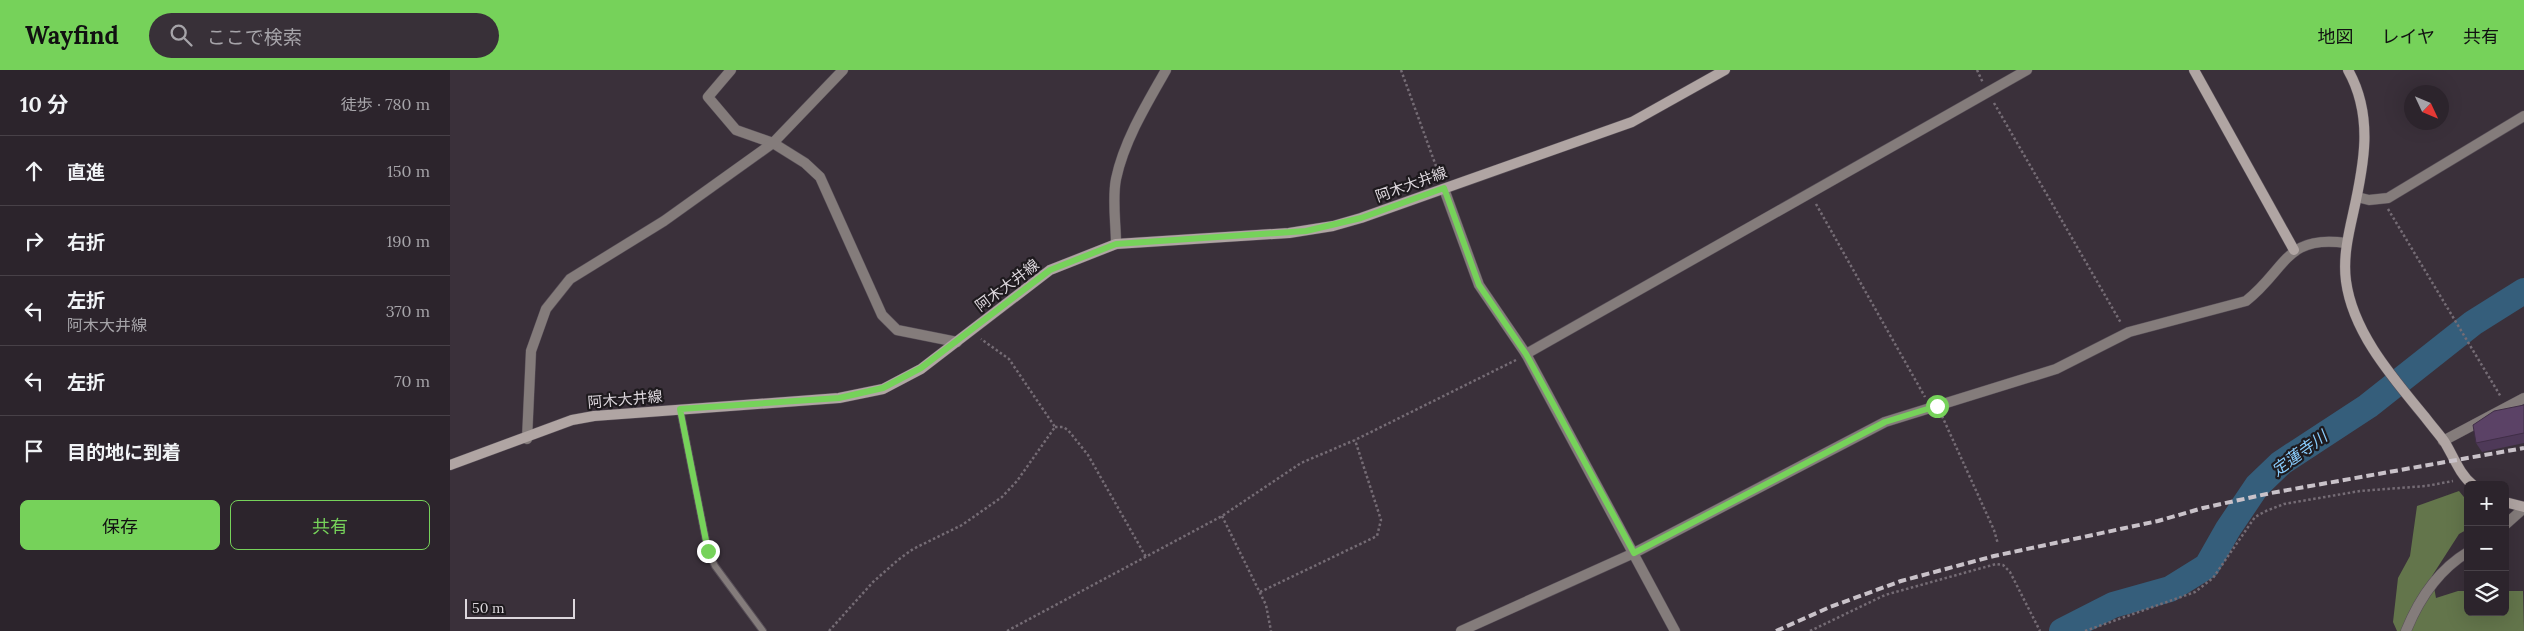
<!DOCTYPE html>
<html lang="ja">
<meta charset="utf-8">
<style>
:root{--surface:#2c242c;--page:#383038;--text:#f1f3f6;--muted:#a6a4a9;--line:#484148;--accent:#76d25a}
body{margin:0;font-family:Lora,"Noto Sans JP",serif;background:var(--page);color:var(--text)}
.controls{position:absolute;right:15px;bottom:15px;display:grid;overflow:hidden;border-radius:8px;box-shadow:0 5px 20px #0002}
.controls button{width:45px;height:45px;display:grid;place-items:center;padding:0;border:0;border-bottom:1px solid var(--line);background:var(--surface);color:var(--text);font:25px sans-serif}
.compass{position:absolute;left:1954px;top:15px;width:45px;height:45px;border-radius:50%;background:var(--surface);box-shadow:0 5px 20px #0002;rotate:134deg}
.scale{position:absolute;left:15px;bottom:12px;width:110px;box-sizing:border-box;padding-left:5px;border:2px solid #ddd7dd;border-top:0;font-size:14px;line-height:18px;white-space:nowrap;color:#ddd7dd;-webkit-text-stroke:4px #1e1a1e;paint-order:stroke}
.stop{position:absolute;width:15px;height:15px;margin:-11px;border:4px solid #76d25a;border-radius:50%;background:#fff}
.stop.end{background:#76d25a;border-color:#fff;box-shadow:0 1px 5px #0008}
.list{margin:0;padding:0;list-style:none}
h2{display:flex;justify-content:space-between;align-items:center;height:65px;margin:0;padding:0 20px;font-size:21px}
h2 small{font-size:16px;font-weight:400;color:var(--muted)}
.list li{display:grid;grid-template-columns:32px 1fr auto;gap:15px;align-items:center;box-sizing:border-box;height:70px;padding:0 20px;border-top:1px solid var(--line)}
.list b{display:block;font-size:19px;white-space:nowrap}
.list p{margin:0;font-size:16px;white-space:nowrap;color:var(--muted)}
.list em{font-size:16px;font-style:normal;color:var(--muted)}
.actions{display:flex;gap:10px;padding:15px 20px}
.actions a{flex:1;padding:11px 0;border:1px solid var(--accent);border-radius:8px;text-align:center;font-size:18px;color:var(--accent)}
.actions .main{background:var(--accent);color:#111}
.icon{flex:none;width:28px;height:28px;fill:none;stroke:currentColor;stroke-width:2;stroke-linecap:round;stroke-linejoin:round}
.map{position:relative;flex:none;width:2074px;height:561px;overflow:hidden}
header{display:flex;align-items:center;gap:30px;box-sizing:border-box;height:70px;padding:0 25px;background:var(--accent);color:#111}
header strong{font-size:24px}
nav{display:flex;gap:28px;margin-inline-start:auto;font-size:18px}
.search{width:350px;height:45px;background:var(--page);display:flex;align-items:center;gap:12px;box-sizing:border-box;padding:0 18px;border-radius:28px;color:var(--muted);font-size:19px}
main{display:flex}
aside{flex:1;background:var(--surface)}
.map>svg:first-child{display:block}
.forest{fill:#63754b}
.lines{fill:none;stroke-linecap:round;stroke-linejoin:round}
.river{stroke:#355e7b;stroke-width:26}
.lane-casing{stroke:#574e57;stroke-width:8}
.street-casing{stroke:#574e57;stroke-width:11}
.secondary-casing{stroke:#574e57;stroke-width:11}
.path{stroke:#756c75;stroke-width:2.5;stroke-dasharray:2.5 2.5;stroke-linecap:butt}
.lane{stroke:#847c7b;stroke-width:6}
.street{stroke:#847c7b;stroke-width:10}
.secondary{stroke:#b0a5a3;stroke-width:10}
.rail{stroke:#c9c2c9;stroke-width:4;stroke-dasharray:8 4;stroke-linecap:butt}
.wall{fill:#4e3958}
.building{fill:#5b4266;stroke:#402e47}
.route{stroke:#76d25a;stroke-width:6}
.labels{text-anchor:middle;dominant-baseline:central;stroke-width:4.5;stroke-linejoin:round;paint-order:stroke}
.street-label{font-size:15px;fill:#ddd7dd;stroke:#1e1a1e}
.water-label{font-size:16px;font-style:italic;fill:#89ccfc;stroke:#1e1a1e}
</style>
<header>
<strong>Wayfind</strong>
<div class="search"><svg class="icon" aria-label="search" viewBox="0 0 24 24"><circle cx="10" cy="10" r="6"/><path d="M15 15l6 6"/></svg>ここで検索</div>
<nav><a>地図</a><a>レイヤ</a><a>共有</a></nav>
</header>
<main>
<aside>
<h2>10 分<small>徒歩 · 780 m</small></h2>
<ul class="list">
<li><svg class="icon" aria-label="ahead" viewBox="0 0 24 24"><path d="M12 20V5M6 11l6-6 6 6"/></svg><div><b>直進</b></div><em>150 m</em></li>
<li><svg class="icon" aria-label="right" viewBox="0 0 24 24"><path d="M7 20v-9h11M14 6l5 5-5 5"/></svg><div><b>右折</b></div><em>190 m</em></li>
<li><svg class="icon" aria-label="left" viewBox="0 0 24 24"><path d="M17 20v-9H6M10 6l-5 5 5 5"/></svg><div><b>左折</b><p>阿木大井線</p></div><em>370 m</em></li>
<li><svg class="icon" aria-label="left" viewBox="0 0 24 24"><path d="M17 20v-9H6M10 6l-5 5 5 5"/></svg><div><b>左折</b></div><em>70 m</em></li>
<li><svg class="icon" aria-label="arrive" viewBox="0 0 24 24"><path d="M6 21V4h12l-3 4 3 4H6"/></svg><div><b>目的地に到着</b></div></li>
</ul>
<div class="actions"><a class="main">保存</a><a>共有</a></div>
</aside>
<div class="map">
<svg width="2074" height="561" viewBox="0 0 2074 561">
<rect width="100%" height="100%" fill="#3a303a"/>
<path class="forest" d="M 2009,421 L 2018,432 L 2018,459 L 2009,464 L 1982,506 L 1986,528 L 2008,521 L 2018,521 L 2018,542 L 2055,542 L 2055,521 L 2073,521 L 2074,561 L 1947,561 L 1943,552 L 1948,508 L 1960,486 L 1967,436 Z"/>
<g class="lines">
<path class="river" d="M 1612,561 L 1663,535 L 1720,519 L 1757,496 L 1778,459 L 1807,416 L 1831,393 L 1918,336 L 2023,253 L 2074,221"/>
<defs>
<path id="lane" d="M 230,339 L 258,481 L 265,496 L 313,561"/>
<g id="street">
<path d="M 281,0 L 258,27 L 286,60 L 323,73 L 355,93 L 370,107 L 432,245 L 447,260 L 507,272"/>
<path d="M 994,119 L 1029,215 L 1076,284 L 1225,561"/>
<path d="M 1907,127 L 1919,130 L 1938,128 L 2074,46"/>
<path d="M 666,174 C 666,154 662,129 666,109 C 674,71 697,33 716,0"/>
<path d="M 1076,284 L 1577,0"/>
<path d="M 77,369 L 81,281 L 96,239 L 120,209 L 214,151 L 323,73 L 393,0"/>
<path d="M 1993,371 L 2074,328"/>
<path d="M 2055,455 L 2074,438"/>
<path d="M 1011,561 L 1184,483 L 1435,352 L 1606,299 L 1679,262 L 1796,231 C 1836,200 1835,164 1896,173"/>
<path d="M 1956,561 C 1969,529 1988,500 2018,482"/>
</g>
<g id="secondary">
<path d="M 1744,0 L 1844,180"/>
<path d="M 1898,0 C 1924,46 1914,95 1903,144 C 1898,166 1893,188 1896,211 C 1903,263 1943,308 1975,347 C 1981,355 1988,363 1994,371 C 2003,385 2009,404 2023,415"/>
<path d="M 0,395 L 122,350 L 144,346 L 389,328 L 433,319 L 471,299 L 600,200 L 666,174 L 839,163 L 883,156 L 911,148 L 1182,52 L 1275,0"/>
<path d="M 2055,432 L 2074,437"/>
</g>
</defs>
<use href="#lane" class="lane-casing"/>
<use href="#street" class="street-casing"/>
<use href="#secondary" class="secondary-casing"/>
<g class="path">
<path d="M 951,0 L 990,107"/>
<path d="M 1527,0 L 1533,13"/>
<path d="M 1544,33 L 1671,253"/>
<path d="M 1366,134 L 1475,327"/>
<path d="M 1938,139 L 2051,327"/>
<path d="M 1492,346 L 1544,460 L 1548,474"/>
<path d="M 605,357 L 613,357 L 618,360 L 638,385 L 696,487"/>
<path d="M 772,446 L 816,535 L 821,561"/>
<path d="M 810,522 L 927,466 L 931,450 L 905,370"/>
<path d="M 379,561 L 423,512 L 448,490 L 463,479 L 512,455 L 552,427 L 567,411 L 605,357 L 559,289 L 531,269"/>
<path d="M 557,561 L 772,446 L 851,393 L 905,370 L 1066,290"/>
<path d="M 1360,561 L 1435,525 L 1546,494 L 1553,495 L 1560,502 L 1590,561"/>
<path d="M 1635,561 L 1745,522 L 1763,508 L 1805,447 L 1816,441 L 1834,434 L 1910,421 L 1976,416 L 2003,411"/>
</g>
<use href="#lane" class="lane"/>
<use href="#street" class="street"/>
<use href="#secondary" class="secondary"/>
<path class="rail" d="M 1326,561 L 1380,537 L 1451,511 L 1544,486 L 1708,451 L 1753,438 L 1821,423 L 2074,378"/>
</g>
<path class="wall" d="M 2074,335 L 2074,373 L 2032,382 L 2026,373 Z"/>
<path class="building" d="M 2074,335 L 2074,363 L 2026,373 L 2023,355 L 2044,341 Z"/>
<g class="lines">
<path class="route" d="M 258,481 L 230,339 L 389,328 L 433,318 L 471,298 L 600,200 L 666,174 L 856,161 L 911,148 L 994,118 L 1029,215 L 1076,284 L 1184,483 L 1435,352 L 1487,336"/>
</g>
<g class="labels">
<g class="street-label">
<text transform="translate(961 114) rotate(-20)">阿木大井線</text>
<text transform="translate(557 215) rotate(-37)">阿木大井線</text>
<text transform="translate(175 329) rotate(-5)">阿木大井線</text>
</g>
<g class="water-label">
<text transform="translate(1849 383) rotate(-36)">定蓮寺川</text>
</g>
</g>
</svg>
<div class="controls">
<button>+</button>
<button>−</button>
<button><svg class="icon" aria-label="layers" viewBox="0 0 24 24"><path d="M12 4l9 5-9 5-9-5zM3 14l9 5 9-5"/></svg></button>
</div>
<svg class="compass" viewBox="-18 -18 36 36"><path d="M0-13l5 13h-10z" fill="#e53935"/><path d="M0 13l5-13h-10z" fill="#a6a4a9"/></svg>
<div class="scale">50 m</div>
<div class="stop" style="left:1487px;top:336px"></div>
<div class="stop end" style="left:258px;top:481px"></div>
</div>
</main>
